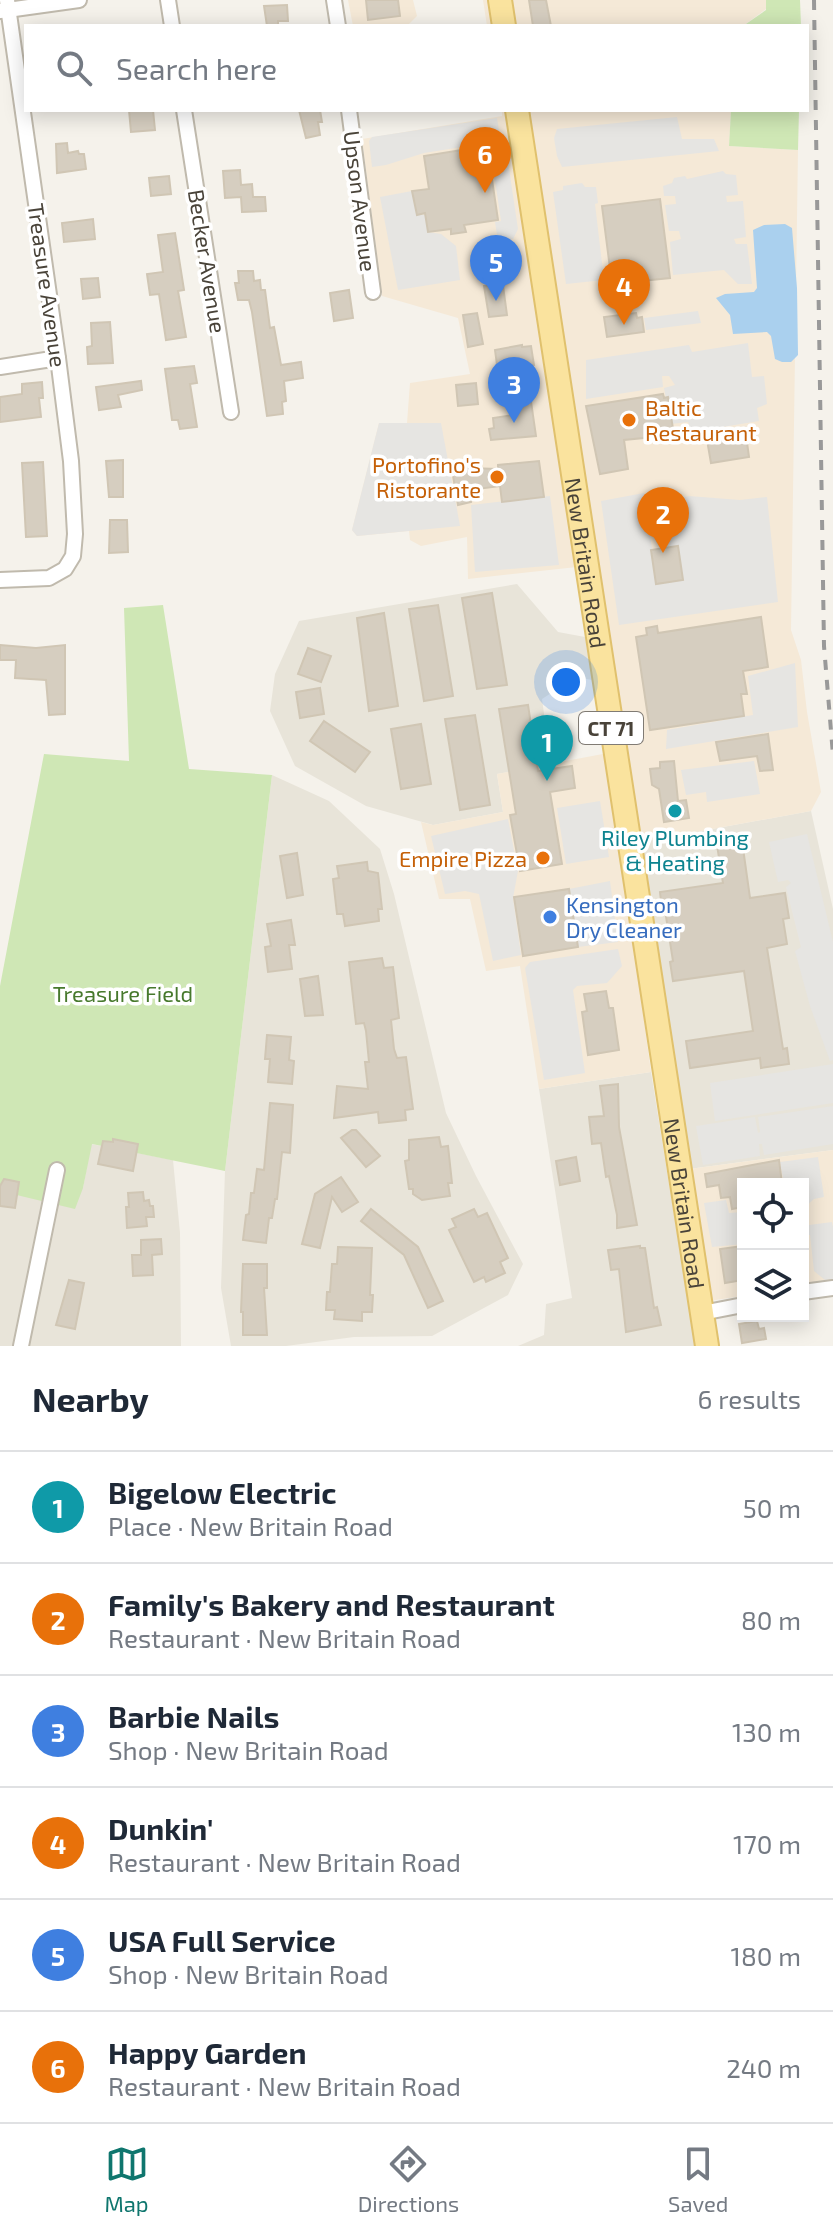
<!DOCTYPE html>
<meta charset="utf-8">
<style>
:root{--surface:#fff;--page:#f6f6f7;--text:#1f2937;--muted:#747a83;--line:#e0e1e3;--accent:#0f766e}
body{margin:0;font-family:"Exo 2",sans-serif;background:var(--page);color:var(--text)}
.controls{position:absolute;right:24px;bottom:24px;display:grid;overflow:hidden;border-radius:0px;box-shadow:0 4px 20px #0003}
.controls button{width:72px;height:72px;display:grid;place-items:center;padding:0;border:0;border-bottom:2px solid var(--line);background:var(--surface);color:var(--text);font:40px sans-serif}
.you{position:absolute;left:566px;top:682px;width:28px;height:28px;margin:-20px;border:6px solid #fff;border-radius:50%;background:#1a73e8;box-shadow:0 0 0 12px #1a73e833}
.badge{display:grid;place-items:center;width:52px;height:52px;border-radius:50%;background:var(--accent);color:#fff;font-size:26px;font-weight:700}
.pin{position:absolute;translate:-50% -66px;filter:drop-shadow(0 2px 4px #0008)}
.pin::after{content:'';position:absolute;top:42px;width:28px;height:24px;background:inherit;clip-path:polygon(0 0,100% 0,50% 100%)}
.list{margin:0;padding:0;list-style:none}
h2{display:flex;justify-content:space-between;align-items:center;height:104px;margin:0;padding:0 32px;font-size:34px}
h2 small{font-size:26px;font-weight:400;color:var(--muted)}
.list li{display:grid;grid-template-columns:52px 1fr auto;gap:24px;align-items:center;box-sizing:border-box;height:112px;padding:0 32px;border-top:2px solid var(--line)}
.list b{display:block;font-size:30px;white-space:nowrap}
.list p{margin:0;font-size:26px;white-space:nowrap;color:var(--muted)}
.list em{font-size:26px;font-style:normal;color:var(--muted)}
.icon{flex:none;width:44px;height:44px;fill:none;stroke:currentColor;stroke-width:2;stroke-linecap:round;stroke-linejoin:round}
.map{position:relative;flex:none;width:833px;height:1346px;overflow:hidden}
.search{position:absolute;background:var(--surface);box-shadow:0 4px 20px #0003;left:24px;right:24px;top:24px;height:88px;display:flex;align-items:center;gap:20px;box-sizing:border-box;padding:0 28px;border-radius:0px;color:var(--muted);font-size:30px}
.sheet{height:776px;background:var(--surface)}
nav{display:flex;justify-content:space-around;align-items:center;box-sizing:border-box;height:112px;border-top:2px solid var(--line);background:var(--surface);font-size:22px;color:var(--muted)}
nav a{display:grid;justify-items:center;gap:4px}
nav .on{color:var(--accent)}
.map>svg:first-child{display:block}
.residential{fill:#e8e4d9}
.commercial{fill:#f5e9d7}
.green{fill:#cfe7b5}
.parking{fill:#e6e5e2}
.water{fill:#aad0ee}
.building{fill:#d6cec0;stroke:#d0c6b4;stroke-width:2}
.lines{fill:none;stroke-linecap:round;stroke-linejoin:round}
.minor-casing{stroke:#c0baad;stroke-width:18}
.primary-casing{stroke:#e0c16d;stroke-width:26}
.minor{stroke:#fff;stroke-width:14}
.primary{stroke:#fae39e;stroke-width:22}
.rail{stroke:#999;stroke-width:4;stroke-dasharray:10 10;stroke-linecap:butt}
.food-dot{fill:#e8710a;stroke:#fff;stroke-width:3}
.culture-dot{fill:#0f9aa8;stroke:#fff;stroke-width:3}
.shop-dot{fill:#3f7fe0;stroke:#fff;stroke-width:3}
.labels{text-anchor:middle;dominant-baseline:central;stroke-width:7;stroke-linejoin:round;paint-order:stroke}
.shield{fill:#fff;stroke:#807b74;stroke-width:2}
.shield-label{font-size:20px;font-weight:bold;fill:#494339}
.street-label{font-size:22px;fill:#494339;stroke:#fff}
.food-label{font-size:22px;fill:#c56008;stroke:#fff;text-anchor:end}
.culture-label{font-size:22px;fill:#0d838f;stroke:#fff}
.shop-label{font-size:22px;fill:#366cbe;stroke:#fff;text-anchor:start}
.park-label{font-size:22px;fill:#47792d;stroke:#fff}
</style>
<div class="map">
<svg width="833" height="1346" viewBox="0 0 833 1346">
<rect width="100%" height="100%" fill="#f5f2eb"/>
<g class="residential">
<path d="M 517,584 L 558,632 L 585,637 L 592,680 L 576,677 L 542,699 L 551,765 L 497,774 L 503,812 L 433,825 L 366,806 L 295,766 L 270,711 L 275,674 L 299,621 Z"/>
<path d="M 272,775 L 329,801 L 380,849 L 394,894 L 446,1113 L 476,1176 L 523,1264 L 508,1295 L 432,1336 L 354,1337 L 286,1346 L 231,1346 L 221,1288 L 225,1171 Z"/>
<path d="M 811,811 L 833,909 L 833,1150 L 689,1169 L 635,843 Z"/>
<path d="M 651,1072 L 695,1346 L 518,1346 L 544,1335 L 546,1304 L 572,1298 L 539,1089 Z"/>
<path d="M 91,1144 L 173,1160 L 180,1233 L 181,1346 L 0,1346 L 0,1191 L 83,1188 Z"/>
</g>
<g class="commercial">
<path d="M 348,0 L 413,0 L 417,16 L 407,26 L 353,26 Z"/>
<path d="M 483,0 L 766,0 L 766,9 L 743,26 L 487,26 Z"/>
<path d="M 502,110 L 731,110 L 729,146 L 798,150 L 791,630 L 801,660 L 807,712 L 821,792 L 811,811 L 635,843 L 595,565 L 468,579 L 467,537 L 421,546 L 410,540 L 409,531 L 357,536 L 352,530 L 379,423 L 407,423 L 410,383 L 470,374 L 458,318 L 382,296 L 362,139 L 502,116 Z"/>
<path d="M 608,753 L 651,1072 L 539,1089 L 520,966 L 486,971 L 470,899 L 439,899 L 421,822 L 433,825 L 503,812 L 497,774 Z"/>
<path d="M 833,1150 L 833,1282 L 803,1288 L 803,1184 L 743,1184 L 743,1296 L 708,1301 L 689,1169 Z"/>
</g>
<g class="green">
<path d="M 766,0 L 800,0 L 801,26 L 743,26 L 766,10 Z"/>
<path d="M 731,110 L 799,110 L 798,150 L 729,146 Z"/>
<path d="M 163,605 L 189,769 L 272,775 L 225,1171 L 92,1144 L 83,1188 L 75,1209 L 0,1191 L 0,986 L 44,754 L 129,761 L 124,608 Z"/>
</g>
<g class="parking">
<path d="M 677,117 L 682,139 L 714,139 L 719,151 L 562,167 L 557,156 L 554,138 L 557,129 Z"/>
<path d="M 497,118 L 499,131 L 487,143 L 424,153 L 386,165 L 372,167 L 369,141 L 372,137 Z"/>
<path d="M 505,142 L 518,229 L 513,239 L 498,241 L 495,222 L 501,221 L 490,146 Z"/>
<path d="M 723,171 L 726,174 L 736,175 L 738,195 L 726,196 L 727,202 L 743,201 L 746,237 L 734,239 L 736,244 L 747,244 L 752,284 L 738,284 L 724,270 L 673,275 L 670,242 L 681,239 L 679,231 L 669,231 L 665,205 L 676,204 L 675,196 L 664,196 L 663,186 L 672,183 L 674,178 L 685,176 L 687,179 Z"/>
<path d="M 582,183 L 585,187 L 596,187 L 598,203 L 595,204 L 604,280 L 566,284 L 553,192 L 563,190 L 563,186 Z"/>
<path d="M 412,191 L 417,214 L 425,215 L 428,232 L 441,234 L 456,246 L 460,280 L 398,290 L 380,197 Z"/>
<path d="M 698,311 L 701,323 L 646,330 L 644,318 Z"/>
<path d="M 748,343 L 752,377 L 764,376 L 767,404 L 757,408 L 759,421 L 692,432 L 688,422 L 671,424 L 664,388 L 675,385 L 669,376 L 662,376 L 663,387 L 586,399 L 586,360 L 689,345 L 692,352 Z"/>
<path d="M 379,423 L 441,423 L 460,526 L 357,536 L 352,530 Z"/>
<path d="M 644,493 L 657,584 L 683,580 L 678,546 L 659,547 L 650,506 L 689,496 L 740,500 L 767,497 L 778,602 L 619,625 L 601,501 Z"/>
<path d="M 550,496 L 559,565 L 475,572 L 471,505 Z"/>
<path d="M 795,663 L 798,727 L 666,749 L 667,730 L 753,715 L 748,676 Z"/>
<path d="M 754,761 L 760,794 L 707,802 L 706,792 L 686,795 L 681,770 Z"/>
<path d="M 600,801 L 609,857 L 566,864 L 557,808 Z"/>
<path d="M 508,819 L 518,871 L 513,898 L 521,955 L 493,961 L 479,894 L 465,891 L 445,894 L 431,836 Z"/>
<path d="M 807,834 L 833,942 L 833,1060 L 830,1061 L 810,1006 L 795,951 L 801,947 L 786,887 L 791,883 L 788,880 L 778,882 L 769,842 Z"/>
<path d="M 610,881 L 618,942 L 578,947 L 569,889 Z"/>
<path d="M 618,949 L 622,966 L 607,983 L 577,986 L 573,990 L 585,1073 L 544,1080 L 525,968 L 530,962 Z"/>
<path d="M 833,1064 L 833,1103 L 715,1121 L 710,1083 Z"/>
<path d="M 833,1106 L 833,1144 L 764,1155 L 762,1144 L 759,1144 L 760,1156 L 703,1165 L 696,1126 L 755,1117 L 758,1133 L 760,1132 L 758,1117 Z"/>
<path d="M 818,1157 L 824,1197 L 814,1199 L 806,1206 L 809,1225 L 832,1222 L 833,1227 L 833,1279 L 825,1280 L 814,1271 L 810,1235 L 803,1236 L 803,1184 L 784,1184 L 780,1162 Z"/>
<path d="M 726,1200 L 729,1213 L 743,1212 L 743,1244 L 712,1247 L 704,1203 Z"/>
</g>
<path class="water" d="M 785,224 L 792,228 L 797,288 L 798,355 L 791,362 L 782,362 L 775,359 L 771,336 L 767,332 L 733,334 L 730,315 L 716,298 L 725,294 L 754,292 L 757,288 L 753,230 L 764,225 Z"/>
<g class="building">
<path d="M 366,0 L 398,0 L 400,16 L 368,20 Z"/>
<path d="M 529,0 L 546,0 L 551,26 L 533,26 Z"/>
<path d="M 287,5 L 288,21 L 278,21 L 278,26 L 267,26 L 264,6 Z"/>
<path d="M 129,110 L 153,110 L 155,130 L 131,132 Z"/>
<path d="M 299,110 L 320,110 L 322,122 L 318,122 L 320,135 L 306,138 Z"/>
<path d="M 67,143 L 68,153 L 78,151 L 79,154 L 84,154 L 86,169 L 57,173 L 56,144 Z"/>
<path d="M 487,146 L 498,220 L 464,225 L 466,232 L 451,234 L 451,229 L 428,232 L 425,213 L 417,215 L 412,191 L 429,189 L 424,156 Z"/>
<path d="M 240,170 L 241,185 L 252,184 L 253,197 L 265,197 L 266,211 L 242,212 L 241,197 L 225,198 L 223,171 Z"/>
<path d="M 169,176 L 171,194 L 151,196 L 149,178 Z"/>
<path d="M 660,199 L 670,278 L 612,284 L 602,206 Z"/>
<path d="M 93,219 L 95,239 L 64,242 L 62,223 Z"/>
<path d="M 175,233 L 184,290 L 178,291 L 186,337 L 166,340 L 159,294 L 150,295 L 147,274 L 163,272 L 158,235 Z"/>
<path d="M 507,248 L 510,270 L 501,271 L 507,315 L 489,317 L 484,286 L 490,286 L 485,251 Z"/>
<path d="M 238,271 L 253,271 L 254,281 L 260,280 L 261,290 L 265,290 L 270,328 L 274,327 L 281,365 L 301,362 L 303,378 L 284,381 L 286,401 L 282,402 L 283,414 L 267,416 L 252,312 L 249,300 L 238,300 L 235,283 L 239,283 Z"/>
<path d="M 98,278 L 100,297 L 83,299 L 81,279 Z"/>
<path d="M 349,290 L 353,318 L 334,321 L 330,293 Z"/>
<path d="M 477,313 L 483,344 L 468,347 L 463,315 Z"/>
<path d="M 636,313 L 637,318 L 642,317 L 644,332 L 607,337 L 604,317 Z"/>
<path d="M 110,322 L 113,363 L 88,364 L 87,347 L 92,346 L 91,323 Z"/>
<path d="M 522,345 L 522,347 L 531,346 L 534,365 L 526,367 L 536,436 L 491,440 L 489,429 L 494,428 L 493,418 L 514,415 L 507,367 L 497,365 L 495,350 Z"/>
<path d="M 194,366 L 197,383 L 190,384 L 197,427 L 180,429 L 178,420 L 172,420 L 165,369 Z"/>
<path d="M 141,381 L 142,390 L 118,395 L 121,407 L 99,410 L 96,387 Z"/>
<path d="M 42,382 L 43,398 L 39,398 L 41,417 L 0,422 L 0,397 L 22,394 L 22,384 Z"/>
<path d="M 476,383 L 478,404 L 458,406 L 456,385 Z"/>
<path d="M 663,394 L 664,398 L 668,397 L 674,435 L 624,440 L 628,469 L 600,474 L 586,406 Z"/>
<path d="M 745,428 L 749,457 L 711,463 L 706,434 Z"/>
<path d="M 123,460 L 123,497 L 109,497 L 106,461 Z"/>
<path d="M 467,461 L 468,468 L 498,469 L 498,465 L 539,461 L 544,497 L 502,502 L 500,486 L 469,490 L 471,502 L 458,505 L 451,464 Z"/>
<path d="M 43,462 L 47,536 L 26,537 L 22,463 Z"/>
<path d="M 110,520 L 127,520 L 128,552 L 109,553 Z"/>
<path d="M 678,546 L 683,580 L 656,584 L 651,550 Z"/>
<path d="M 492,593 L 507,685 L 477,689 L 462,598 Z"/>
<path d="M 438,605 L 453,696 L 424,701 L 409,609 Z"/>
<path d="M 384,613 L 398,706 L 369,711 L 357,618 Z"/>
<path d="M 761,617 L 768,667 L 743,671 L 747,694 L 741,694 L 744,716 L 650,730 L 636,637 L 647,635 L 646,628 L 657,626 L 658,633 Z"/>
<path d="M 0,645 L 36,648 L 65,645 L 65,714 L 49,715 L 46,680 L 15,678 L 16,660 L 0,660 Z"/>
<path d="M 308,648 L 331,656 L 321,682 L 298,674 Z"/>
<path d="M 320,688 L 324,714 L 300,718 L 296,692 Z"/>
<path d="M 528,705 L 538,771 L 572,766 L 575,788 L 550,792 L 562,864 L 520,871 L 510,815 L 516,814 L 499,709 Z"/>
<path d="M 475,715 L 490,805 L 460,810 L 445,719 Z"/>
<path d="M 324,721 L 370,752 L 355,772 L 310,741 Z"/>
<path d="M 421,724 L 431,784 L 401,789 L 391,729 Z"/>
<path d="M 768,734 L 773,770 L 760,771 L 757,756 L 720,761 L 716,742 Z"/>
<path d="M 674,761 L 678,801 L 686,800 L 689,818 L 664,822 L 659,789 L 652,785 L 650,769 L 660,768 L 660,762 Z"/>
<path d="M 742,841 L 750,898 L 785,893 L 789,918 L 783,919 L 787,944 L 767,948 L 783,1049 L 787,1048 L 789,1064 L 761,1068 L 760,1058 L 690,1068 L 686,1041 L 753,1031 L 744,971 L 673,981 L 670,962 L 673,961 L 665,910 L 662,910 L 660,892 L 723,883 L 717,845 Z"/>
<path d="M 297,853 L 303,895 L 287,898 L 280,856 Z"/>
<path d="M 367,862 L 368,871 L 378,873 L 382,909 L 378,909 L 379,921 L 345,926 L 343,914 L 337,914 L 333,879 L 339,878 L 337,866 Z"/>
<path d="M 569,889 L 578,947 L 523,956 L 514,897 Z"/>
<path d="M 291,920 L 295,945 L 289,945 L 292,969 L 268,972 L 265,947 L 271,946 L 267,924 Z"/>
<path d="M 382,958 L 384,968 L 393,967 L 399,1018 L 391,1020 L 394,1049 L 397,1058 L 406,1057 L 413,1109 L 405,1110 L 406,1120 L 379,1123 L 378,1112 L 334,1118 L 337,1086 L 368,1089 L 365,1062 L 369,1062 L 366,1031 L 364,1023 L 356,1024 L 349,962 Z"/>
<path d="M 318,976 L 323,1015 L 305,1016 L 300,979 Z"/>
<path d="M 606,991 L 609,1008 L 613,1008 L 619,1050 L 588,1055 L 582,1012 L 587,1011 L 584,994 Z"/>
<path d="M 267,1035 L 291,1037 L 289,1060 L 294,1061 L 292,1084 L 268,1082 L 270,1059 L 265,1059 Z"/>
<path d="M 618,1084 L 619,1127 L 637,1225 L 617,1228 L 617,1215 L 609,1176 L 606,1177 L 601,1143 L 592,1144 L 589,1117 L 604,1116 L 600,1086 Z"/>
<path d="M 270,1103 L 293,1105 L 290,1153 L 282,1152 L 277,1199 L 275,1199 L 272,1218 L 269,1218 L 266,1243 L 243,1240 L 246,1215 L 249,1214 L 251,1193 L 254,1193 L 257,1169 L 264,1170 Z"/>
<path d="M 352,1130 L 356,1130 L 380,1156 L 366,1167 L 341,1138 Z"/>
<path d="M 439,1137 L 441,1147 L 448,1146 L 452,1183 L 448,1183 L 450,1196 L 422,1200 L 413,1194 L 413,1189 L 409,1189 L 405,1161 L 409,1160 L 409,1140 Z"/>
<path d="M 113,1139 L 138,1144 L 133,1171 L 98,1164 L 103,1141 L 113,1142 Z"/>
<path d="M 576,1157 L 580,1181 L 560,1185 L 556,1161 Z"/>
<path d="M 779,1160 L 782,1184 L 743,1184 L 743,1207 L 732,1209 L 730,1197 L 721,1198 L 719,1185 L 707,1187 L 705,1174 Z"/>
<path d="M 341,1177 L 358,1202 L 342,1212 L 332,1197 L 320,1248 L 302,1244 L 315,1194 Z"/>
<path d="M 4,1179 L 19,1182 L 15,1208 L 0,1206 L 0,1186 Z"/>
<path d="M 143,1192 L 144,1201 L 149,1200 L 150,1206 L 153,1206 L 154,1217 L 146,1217 L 147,1226 L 127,1228 L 126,1207 L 129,1207 L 128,1193 Z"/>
<path d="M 371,1209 L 418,1247 L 443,1301 L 428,1308 L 404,1255 L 361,1221 Z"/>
<path d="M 474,1209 L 478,1217 L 487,1213 L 508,1258 L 500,1262 L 505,1273 L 486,1282 L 484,1277 L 474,1282 L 449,1230 L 456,1227 L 452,1219 Z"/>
<path d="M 161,1239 L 162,1254 L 152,1255 L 153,1275 L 133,1276 L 132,1255 L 141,1255 L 141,1240 Z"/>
<path d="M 640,1246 L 640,1248 L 645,1248 L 654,1308 L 657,1307 L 661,1325 L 626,1332 L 619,1269 L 611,1270 L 608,1250 Z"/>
<path d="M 743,1246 L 743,1280 L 725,1283 L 720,1249 Z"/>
<path d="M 338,1247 L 372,1248 L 370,1295 L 373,1295 L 372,1312 L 362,1312 L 362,1321 L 334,1319 L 335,1310 L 326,1310 L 327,1292 L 330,1292 L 332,1264 L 337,1264 Z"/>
<path d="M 243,1264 L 267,1264 L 267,1288 L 264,1288 L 267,1335 L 243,1335 L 243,1312 L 241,1312 Z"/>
<path d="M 69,1280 L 84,1283 L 75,1329 L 56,1325 Z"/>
<path d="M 757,1321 L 759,1329 L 764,1328 L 766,1339 L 742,1343 L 739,1324 Z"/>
</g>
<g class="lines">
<defs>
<g id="minor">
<path d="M 168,0 L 172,26"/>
<path d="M 334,0 L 338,26"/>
<path d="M 0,11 L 79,0"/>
<path d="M 184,110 L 231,412"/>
<path d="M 349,110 L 373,292"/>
<path d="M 0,367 L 58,358"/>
<path d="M 0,580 L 49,578 L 65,569 L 73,556 L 75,534 L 71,461 L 58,358 L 7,0"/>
<path d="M 803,1292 L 833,1288"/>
<path d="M 702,1313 L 743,1305"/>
<path d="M 21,1346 L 57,1170"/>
</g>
<g id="primary">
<path d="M 500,0 L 504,26"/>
<path id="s1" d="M 517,110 L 707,1346"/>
</g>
</defs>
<use href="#minor" class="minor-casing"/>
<use href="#primary" class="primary-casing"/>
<use href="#minor" class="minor"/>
<use href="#primary" class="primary"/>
<path class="rail" d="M 814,0 L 824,646 L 833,755"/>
</g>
<g class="food-dot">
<circle cx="629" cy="420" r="8"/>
<circle cx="497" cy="477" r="8"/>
<circle cx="543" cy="858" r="8"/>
</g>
<circle class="culture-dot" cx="675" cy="811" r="8"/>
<circle class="shop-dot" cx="550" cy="917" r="8"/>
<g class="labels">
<rect class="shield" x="579" y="712" width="64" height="32" rx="6"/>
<g class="shield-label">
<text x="611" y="728">CT 71</text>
</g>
<g class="street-label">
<text transform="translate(361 201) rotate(83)">Upson Avenue</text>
<text transform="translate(208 261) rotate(81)">Becker Avenue</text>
<text transform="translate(48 285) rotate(82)">Treasure Avenue</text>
<text stroke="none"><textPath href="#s1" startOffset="458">New Britain Road</textPath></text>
<text stroke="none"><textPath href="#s1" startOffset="1106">New Britain Road</textPath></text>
</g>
<g class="food-label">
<text x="645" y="407" text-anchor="start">Baltic<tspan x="645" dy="25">Restaurant</tspan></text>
<text x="481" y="464">Portofino's<tspan x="481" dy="25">Ristorante</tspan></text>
<text x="527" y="858">Empire Pizza</text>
</g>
<g class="culture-label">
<text x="675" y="837">Riley Plumbing<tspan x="675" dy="25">&amp; Heating</tspan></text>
</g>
<g class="shop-label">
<text x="566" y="904">Kensington<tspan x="566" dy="25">Dry Cleaner</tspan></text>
</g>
<g class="park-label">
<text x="123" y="993">Treasure Field</text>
</g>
</g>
</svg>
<div class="controls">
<button><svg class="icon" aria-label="locate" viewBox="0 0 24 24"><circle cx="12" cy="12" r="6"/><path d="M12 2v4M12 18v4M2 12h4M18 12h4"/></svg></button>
<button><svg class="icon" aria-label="layers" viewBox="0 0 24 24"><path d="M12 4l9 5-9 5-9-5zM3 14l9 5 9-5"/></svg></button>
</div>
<div class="you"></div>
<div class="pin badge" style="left:547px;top:781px;background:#0f9aa8">1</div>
<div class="pin badge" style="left:663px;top:553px;background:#e8710a">2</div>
<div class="pin badge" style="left:514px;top:423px;background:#3f7fe0">3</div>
<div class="pin badge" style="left:624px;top:325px;background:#e8710a">4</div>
<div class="pin badge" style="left:496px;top:301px;background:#3f7fe0">5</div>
<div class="pin badge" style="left:485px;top:193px;background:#e8710a">6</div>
<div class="search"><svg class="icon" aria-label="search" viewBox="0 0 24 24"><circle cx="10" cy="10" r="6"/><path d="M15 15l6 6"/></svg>Search here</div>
</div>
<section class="sheet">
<h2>Nearby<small>6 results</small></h2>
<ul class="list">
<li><span class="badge" style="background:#0f9aa8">1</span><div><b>Bigelow Electric</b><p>Place · New Britain Road</p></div><em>50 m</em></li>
<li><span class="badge" style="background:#e8710a">2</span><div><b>Family's Bakery and Restaurant</b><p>Restaurant · New Britain Road</p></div><em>80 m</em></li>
<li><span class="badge" style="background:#3f7fe0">3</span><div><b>Barbie Nails</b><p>Shop · New Britain Road</p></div><em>130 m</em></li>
<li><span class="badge" style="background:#e8710a">4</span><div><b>Dunkin'</b><p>Restaurant · New Britain Road</p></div><em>170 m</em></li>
<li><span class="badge" style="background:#3f7fe0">5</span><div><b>USA Full Service</b><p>Shop · New Britain Road</p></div><em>180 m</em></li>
<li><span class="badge" style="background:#e8710a">6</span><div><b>Happy Garden</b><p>Restaurant · New Britain Road</p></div><em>240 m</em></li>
</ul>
</section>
<nav>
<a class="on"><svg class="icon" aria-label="map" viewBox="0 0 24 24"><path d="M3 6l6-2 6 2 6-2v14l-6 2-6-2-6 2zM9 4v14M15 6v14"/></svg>Map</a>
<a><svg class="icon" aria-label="directions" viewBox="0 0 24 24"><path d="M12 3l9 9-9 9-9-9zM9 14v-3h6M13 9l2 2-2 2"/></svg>Directions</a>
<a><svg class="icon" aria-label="saved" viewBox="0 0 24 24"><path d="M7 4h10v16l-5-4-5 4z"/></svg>Saved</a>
</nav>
